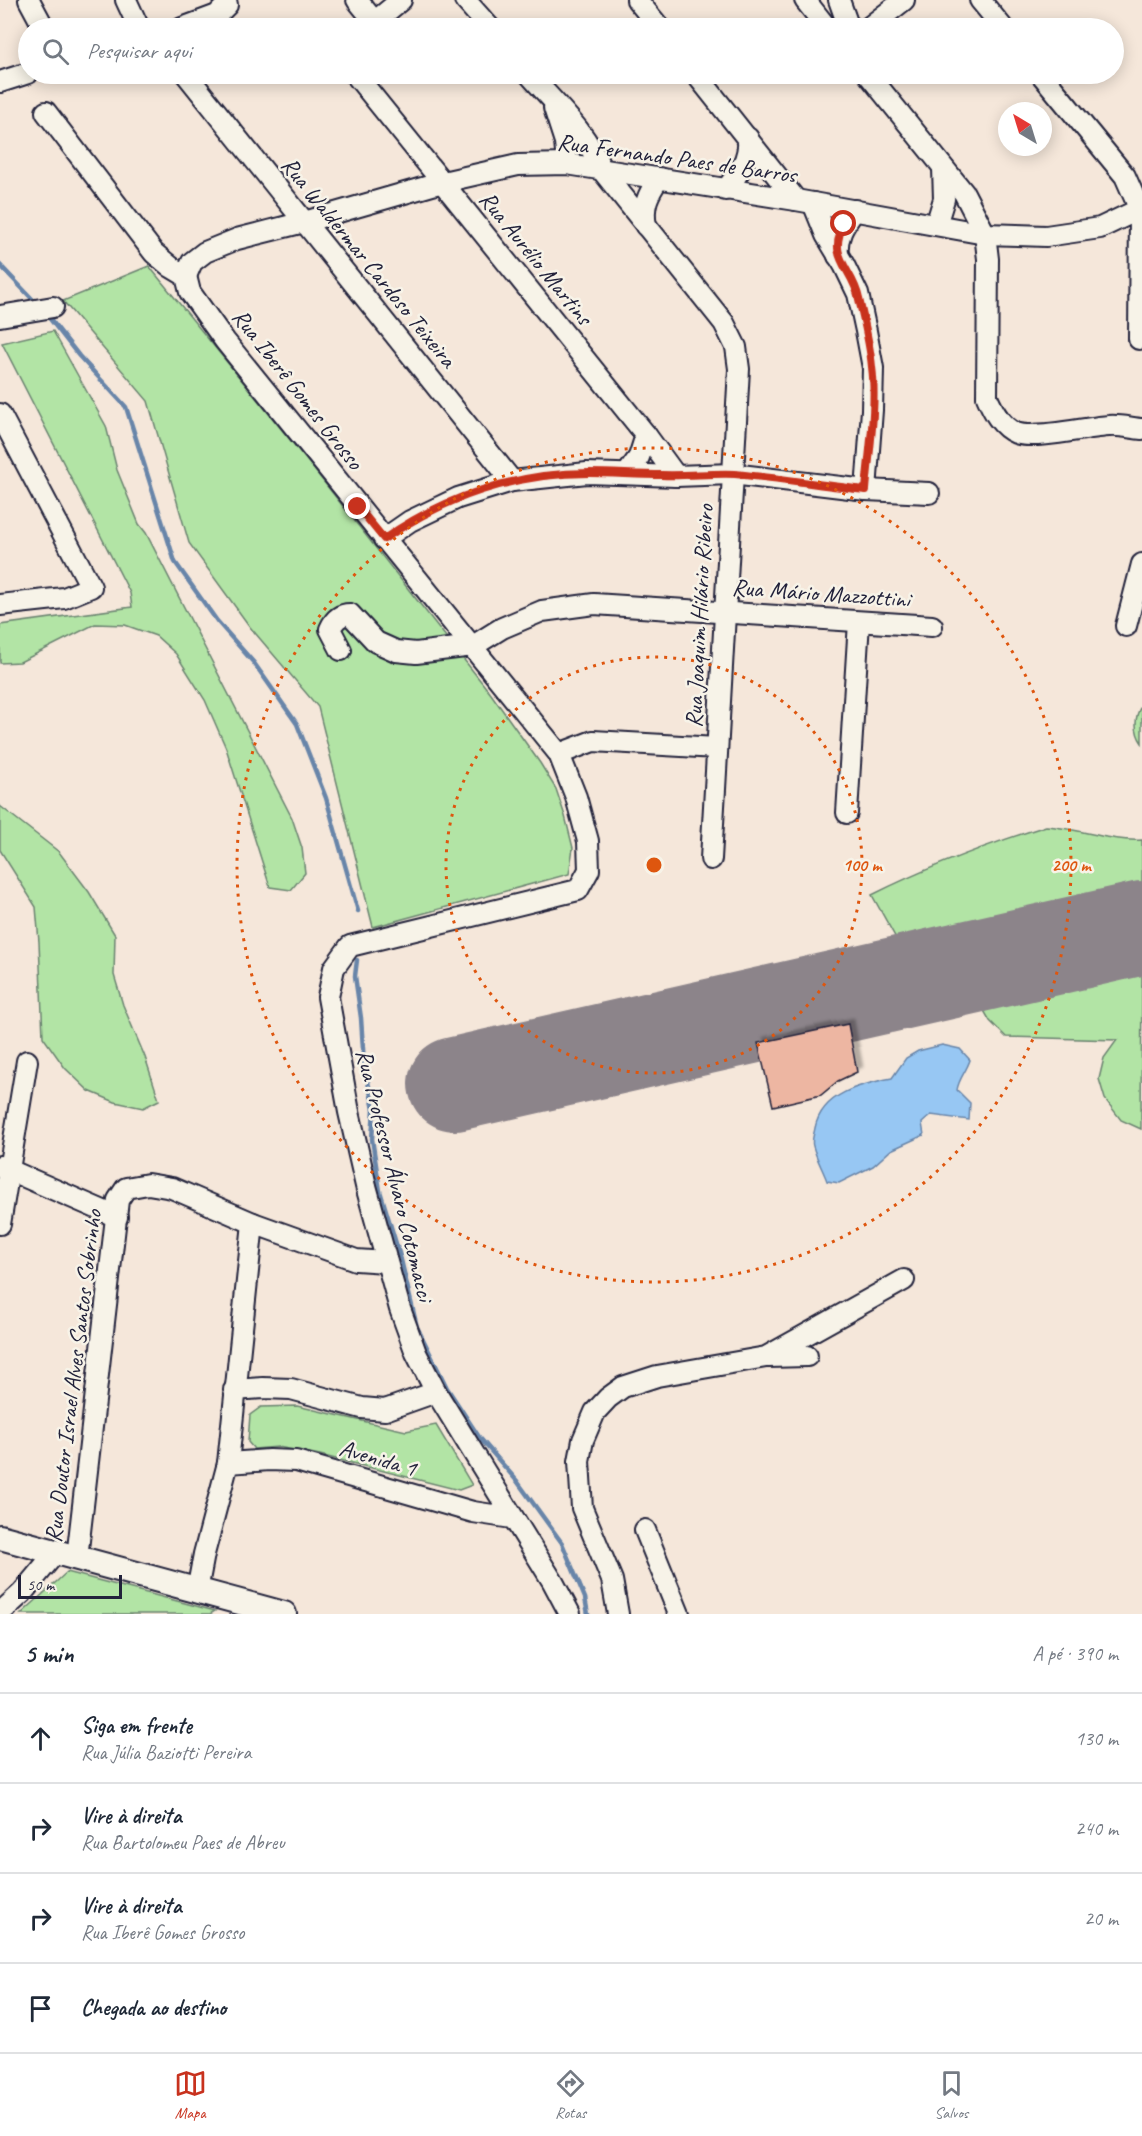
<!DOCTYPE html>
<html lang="pt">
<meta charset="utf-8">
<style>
:root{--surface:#fff;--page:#f2f2f3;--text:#1f2937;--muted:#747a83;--line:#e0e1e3;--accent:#c8321e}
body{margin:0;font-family:Caveat,sans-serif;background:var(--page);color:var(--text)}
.compass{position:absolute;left:998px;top:102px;width:54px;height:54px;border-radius:50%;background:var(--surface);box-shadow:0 3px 15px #0003;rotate:322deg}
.scale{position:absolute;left:18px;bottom:15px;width:104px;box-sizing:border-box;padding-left:6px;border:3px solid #22223b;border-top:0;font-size:16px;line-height:21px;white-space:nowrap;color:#22223b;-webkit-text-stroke:4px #f7f3e8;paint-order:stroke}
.stop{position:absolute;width:18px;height:18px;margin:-14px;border:4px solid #c8321e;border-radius:50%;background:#fff}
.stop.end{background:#c8321e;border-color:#fff;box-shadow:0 2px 6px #0008}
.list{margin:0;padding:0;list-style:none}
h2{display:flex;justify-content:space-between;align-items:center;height:78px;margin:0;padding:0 24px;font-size:26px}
h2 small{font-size:20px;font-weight:400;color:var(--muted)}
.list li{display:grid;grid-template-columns:39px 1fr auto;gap:18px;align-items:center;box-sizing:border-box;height:90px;padding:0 24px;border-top:2px solid var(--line)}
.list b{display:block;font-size:22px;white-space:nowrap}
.list p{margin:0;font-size:20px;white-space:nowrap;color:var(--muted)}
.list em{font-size:20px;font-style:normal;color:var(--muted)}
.icon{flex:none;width:33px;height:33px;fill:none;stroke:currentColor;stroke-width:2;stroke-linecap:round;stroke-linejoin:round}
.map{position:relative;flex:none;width:1142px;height:1614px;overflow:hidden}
.search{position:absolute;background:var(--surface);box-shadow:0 3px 15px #0003;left:18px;right:18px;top:18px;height:66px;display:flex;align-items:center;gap:15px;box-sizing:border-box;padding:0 21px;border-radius:33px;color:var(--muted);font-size:22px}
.sheet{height:438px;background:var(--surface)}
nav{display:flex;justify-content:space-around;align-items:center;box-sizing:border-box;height:84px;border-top:2px solid var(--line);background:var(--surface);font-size:16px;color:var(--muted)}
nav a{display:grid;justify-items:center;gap:3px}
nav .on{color:var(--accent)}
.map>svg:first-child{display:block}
.green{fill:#b2e4a5;stroke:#6a8370;stroke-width:1.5}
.water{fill:#97c7f3;stroke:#6885a9;stroke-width:1.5}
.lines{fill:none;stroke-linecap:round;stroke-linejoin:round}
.stream{stroke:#6885a9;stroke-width:4.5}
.runway{stroke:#8c848a;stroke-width:94}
.building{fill:#edb6a2;stroke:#22223b;stroke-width:1.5;filter:url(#shadow)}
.minor-casing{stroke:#22223b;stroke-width:24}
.major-casing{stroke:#22223b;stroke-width:28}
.minor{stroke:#f7f3e8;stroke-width:20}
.major{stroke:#f7f3e8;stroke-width:24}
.route{stroke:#c8321e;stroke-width:8}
.ring{fill:none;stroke:#de560e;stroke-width:3;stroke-dasharray:3 6}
.labels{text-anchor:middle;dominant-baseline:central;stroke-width:5;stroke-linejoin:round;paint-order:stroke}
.street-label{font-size:24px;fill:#22223b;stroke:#f7f3e8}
.centre{fill:#de560e;stroke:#f7f3e8;stroke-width:3}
.ring-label{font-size:18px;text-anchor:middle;font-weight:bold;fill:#de560e;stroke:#f7f3e8;stroke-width:5;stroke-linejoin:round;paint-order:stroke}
</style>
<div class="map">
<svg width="1142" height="1614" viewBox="0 0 1142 1614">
<defs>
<filter id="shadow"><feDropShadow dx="5.5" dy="-5.5" stdDeviation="1.5" flood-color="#0004"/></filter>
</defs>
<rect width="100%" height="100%" fill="#f5e7da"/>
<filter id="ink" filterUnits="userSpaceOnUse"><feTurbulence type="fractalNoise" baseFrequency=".0167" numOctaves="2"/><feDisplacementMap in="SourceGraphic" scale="12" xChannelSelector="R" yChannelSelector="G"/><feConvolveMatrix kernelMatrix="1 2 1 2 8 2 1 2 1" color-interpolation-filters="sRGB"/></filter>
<g filter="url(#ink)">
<g class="green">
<path d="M 149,266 L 312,467 L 491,694 L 540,763 L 556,789 L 565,816 L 573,848 L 569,874 L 373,927 L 318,707 L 250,627 L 189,543 L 148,401 L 63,301 Z"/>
<path d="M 53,331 L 106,426 L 117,470 L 139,524 L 146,533 L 292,818 L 302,848 L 305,873 L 291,890 L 270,887 L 226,748 L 205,700 L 176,654 L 156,636 L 125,625 L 95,624 L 20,662 L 0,663 L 0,625 L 132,607 L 130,593 L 2,343 Z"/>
<path d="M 1142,705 L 1142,743 C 1134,732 1134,716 1142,705 Z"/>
<path d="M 0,806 L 59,852 L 89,892 L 115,935 L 114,975 L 123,1005 L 145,1057 L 159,1100 L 143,1108 L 115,1102 L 89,1091 L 65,1068 L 43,1037 L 39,942 L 36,907 L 0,850 Z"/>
<path d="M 1046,826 C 1078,828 1110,842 1142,840 L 1142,923 L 1001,958 L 979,961 L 911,957 L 897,940 L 872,895 C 928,867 986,845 1046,826 Z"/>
<path d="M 1142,966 L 1141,1129 L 1121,1120 L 1105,1099 L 1099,1079 L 1104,1058 L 1117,1040 L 1006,1037 L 990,1021 L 979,1002 L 998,991 L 1019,986 L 1041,983 L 1063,976 L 1109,973 Z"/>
<path d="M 297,1406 L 406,1431 L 436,1425 L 472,1485 L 459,1490 L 320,1455 L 278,1447 L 254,1449 L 248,1442 L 250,1415 L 261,1407 Z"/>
<path d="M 67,1572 L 215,1611 L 210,1614 L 21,1614 Z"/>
</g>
<path class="water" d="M 942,1045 L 960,1049 L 970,1060 C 966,1072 959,1078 957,1090 L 970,1103 L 969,1120 L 931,1115 L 922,1123 L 924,1135 L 891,1150 L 873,1166 L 839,1183 L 827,1181 C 823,1170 816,1158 813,1146 C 811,1141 814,1134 815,1128 C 822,1093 862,1084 892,1078 L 906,1058 L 918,1051 Z"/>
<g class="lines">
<g class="stream">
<path d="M 0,265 L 37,304"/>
<path d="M 47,315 L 79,356 L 126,407 L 175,562 L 217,621 L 254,663 L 297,724 L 326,798 L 358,911"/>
<path d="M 357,960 L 355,976 L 361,1018 L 364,1064 L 374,1109 L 372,1139 L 380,1191 L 401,1260 L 417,1327 L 447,1388 L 479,1437 L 517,1481 L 562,1543 L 585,1598 L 588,1614"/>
</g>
<path class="runway" d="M 455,1084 L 1142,928"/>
</g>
<path class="building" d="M 848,1024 L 857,1072 L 838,1081 L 821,1095 L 773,1106 L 758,1043 Z"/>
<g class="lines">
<defs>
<g id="minor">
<path d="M 29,0 L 44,28"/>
<path d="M 126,0 L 139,28"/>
<path d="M 357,0 L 375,22"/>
<path d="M 465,0 L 490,28"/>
<path d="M 637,0 L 660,28"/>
<path d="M 805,0 L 827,28"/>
<path d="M 839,0 L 849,28"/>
<path d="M 980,0 L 1003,28"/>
<path d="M 182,28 L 217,15 L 227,5 L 226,0"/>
<path d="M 367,28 L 401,0"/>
<path d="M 868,28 L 904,0"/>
<path d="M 186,74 L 512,481"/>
<path d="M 355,74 L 646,435 L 676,476"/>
<path d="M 529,74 C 555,104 586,131 601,169 L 724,323 L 736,347 L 739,369 L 711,859"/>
<path d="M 696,74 L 796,200"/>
<path d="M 868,74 L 964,193 L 985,234 L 988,259 L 987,397 C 993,411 1001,427 1016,433 C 1034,440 1088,427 1109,426 C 1120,425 1131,428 1142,429"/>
<path d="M 1041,74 L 1125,176 L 1140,210 L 1139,339"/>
<path d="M 0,82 L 28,73"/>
<path d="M 554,108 L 565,142 L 567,164"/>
<path d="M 46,112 L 154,253 L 171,267 L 186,276 L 190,292 L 225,341 L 559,754 L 576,797 L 588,841 L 589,870 L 578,890 L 350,946 L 334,968 L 328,997 L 349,1112 L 366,1186 L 400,1309 L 416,1353 L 436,1392 L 553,1582 L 570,1614"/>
<path d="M 725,190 C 738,175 750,159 748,138"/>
<path d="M 813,203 L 826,235 L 844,265 L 858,294 L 866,331 L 873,368 L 872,410 L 866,490"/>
<path d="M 936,225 L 944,199 L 943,168"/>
<path d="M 646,226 C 642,206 648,194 659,178"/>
<path d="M 838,256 C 836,237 843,226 855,210"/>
<path d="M 186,276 L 192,262 L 205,252 L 237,239 L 304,222 L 443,182 L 518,165 L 567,164 L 796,200 L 985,234 L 1046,236 L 1100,228 L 1142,208"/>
<path d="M 0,316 L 53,307"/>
<path d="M 0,414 L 91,587 L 64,598 L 0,605"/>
<path d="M 627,474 L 639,457 L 646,435"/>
<path d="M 384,539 L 410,521 L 458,498 L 512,481 L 587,473 L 676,476 L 732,474 L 866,490 L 929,493"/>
<path d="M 1126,626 L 1142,564"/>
<path d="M 341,650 L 330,629 C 334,620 340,614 350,614 L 376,642 L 396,651 L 416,653 L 473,646 L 502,628 L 542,611 L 594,604 L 932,626"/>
<path d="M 559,754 L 593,741 L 717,748"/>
<path d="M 847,813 L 859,622"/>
<path d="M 0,1166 L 117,1217"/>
<path d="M 0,1224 L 27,1061"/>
<path d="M 768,1357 L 807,1356"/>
<path d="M 234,1390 L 263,1388 L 291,1389 L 362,1408 L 385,1410 L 436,1392"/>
<path d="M 228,1463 L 269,1460 L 296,1461 L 473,1512 L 512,1518"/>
<path d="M 645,1530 L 679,1614"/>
<path d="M 77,1558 L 118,1200 L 126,1188 L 148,1184 L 172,1188 L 253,1223 L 356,1260 L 386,1262"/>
<path d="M 197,1591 L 204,1554 L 228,1463 L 253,1223"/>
<path d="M 0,1613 L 22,1593 L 56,1552"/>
<path d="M 618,1614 L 612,1580 L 582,1508 L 579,1461 L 583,1440 L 595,1412 L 608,1398 L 623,1387 L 657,1376 L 766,1357 L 904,1280"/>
</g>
<path id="major" d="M 0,1537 L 284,1614"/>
</defs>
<use href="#minor" class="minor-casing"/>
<use href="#major" class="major-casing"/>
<use href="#minor" class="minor"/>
<use href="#major" class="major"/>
</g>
</g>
<g class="lines" filter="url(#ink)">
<path class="route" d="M 358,507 L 384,539 C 444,497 515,473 589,473 C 613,473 637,475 662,475 C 686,476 711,473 735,474 C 778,478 822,485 866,490 C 869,451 877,405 872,367 C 870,344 864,321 859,299 C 853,268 826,258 844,224"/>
</g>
<g class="ring">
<circle cx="654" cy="865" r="208"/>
<circle cx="654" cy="865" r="417"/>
</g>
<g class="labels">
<g class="street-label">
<text transform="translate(677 158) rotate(8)">Rua Fernando Paes de Barros</text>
<text transform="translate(536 258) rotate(51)">Rua Aurélio Martins</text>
<text transform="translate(369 262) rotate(51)">Rua Waldermar Cardoso Teixeira</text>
<text transform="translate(298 389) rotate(52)">Rua Iberê Gomes Grosso</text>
<text transform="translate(821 593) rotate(4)">Rua Mário Mazzottini</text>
<text transform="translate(699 616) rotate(-87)">Rua Joaquim Hilário Ribeiro</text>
<text transform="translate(395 1175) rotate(76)">Rua Professor Álvaro Cotomacci</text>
<text transform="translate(73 1376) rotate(-83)">Rua Doutor Israel Alves Santos Sobrinho</text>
<text transform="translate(378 1458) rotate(16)">Avenida 1</text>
</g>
</g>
<circle cx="654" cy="865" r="9" class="centre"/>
<g class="ring-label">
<text x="862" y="871">100 m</text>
<text x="1071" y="871">200 m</text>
</g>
</svg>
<svg class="compass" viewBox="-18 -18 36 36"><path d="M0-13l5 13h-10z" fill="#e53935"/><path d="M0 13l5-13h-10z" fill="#747a83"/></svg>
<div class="scale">50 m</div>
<div class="stop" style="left:844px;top:224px"></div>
<div class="stop end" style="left:358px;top:507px"></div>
<div class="search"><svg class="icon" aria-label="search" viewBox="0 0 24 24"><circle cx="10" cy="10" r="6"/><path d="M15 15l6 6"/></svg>Pesquisar aqui</div>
</div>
<section class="sheet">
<h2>5 min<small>A pé · 390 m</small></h2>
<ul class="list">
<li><svg class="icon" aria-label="ahead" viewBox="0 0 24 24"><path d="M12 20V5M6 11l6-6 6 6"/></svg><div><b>Siga em frente</b><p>Rua Júlia Baziotti Pereira</p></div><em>130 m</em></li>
<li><svg class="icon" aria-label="right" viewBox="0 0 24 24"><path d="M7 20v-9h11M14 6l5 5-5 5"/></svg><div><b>Vire à direita</b><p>Rua Bartolomeu Paes de Abreu</p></div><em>240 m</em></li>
<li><svg class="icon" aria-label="right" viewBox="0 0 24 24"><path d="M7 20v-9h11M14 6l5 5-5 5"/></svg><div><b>Vire à direita</b><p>Rua Iberê Gomes Grosso</p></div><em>20 m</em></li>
<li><svg class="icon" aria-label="arrive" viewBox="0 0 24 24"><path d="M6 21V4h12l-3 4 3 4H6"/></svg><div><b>Chegada ao destino</b></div></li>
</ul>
</section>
<nav>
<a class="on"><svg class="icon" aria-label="map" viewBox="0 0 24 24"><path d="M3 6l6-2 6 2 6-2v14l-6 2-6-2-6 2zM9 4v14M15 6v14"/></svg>Mapa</a>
<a><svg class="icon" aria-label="directions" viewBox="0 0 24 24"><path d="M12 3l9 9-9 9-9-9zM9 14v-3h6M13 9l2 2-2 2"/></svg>Rotas</a>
<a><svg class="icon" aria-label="saved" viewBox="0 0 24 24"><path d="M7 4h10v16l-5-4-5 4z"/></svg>Salvos</a>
</nav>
